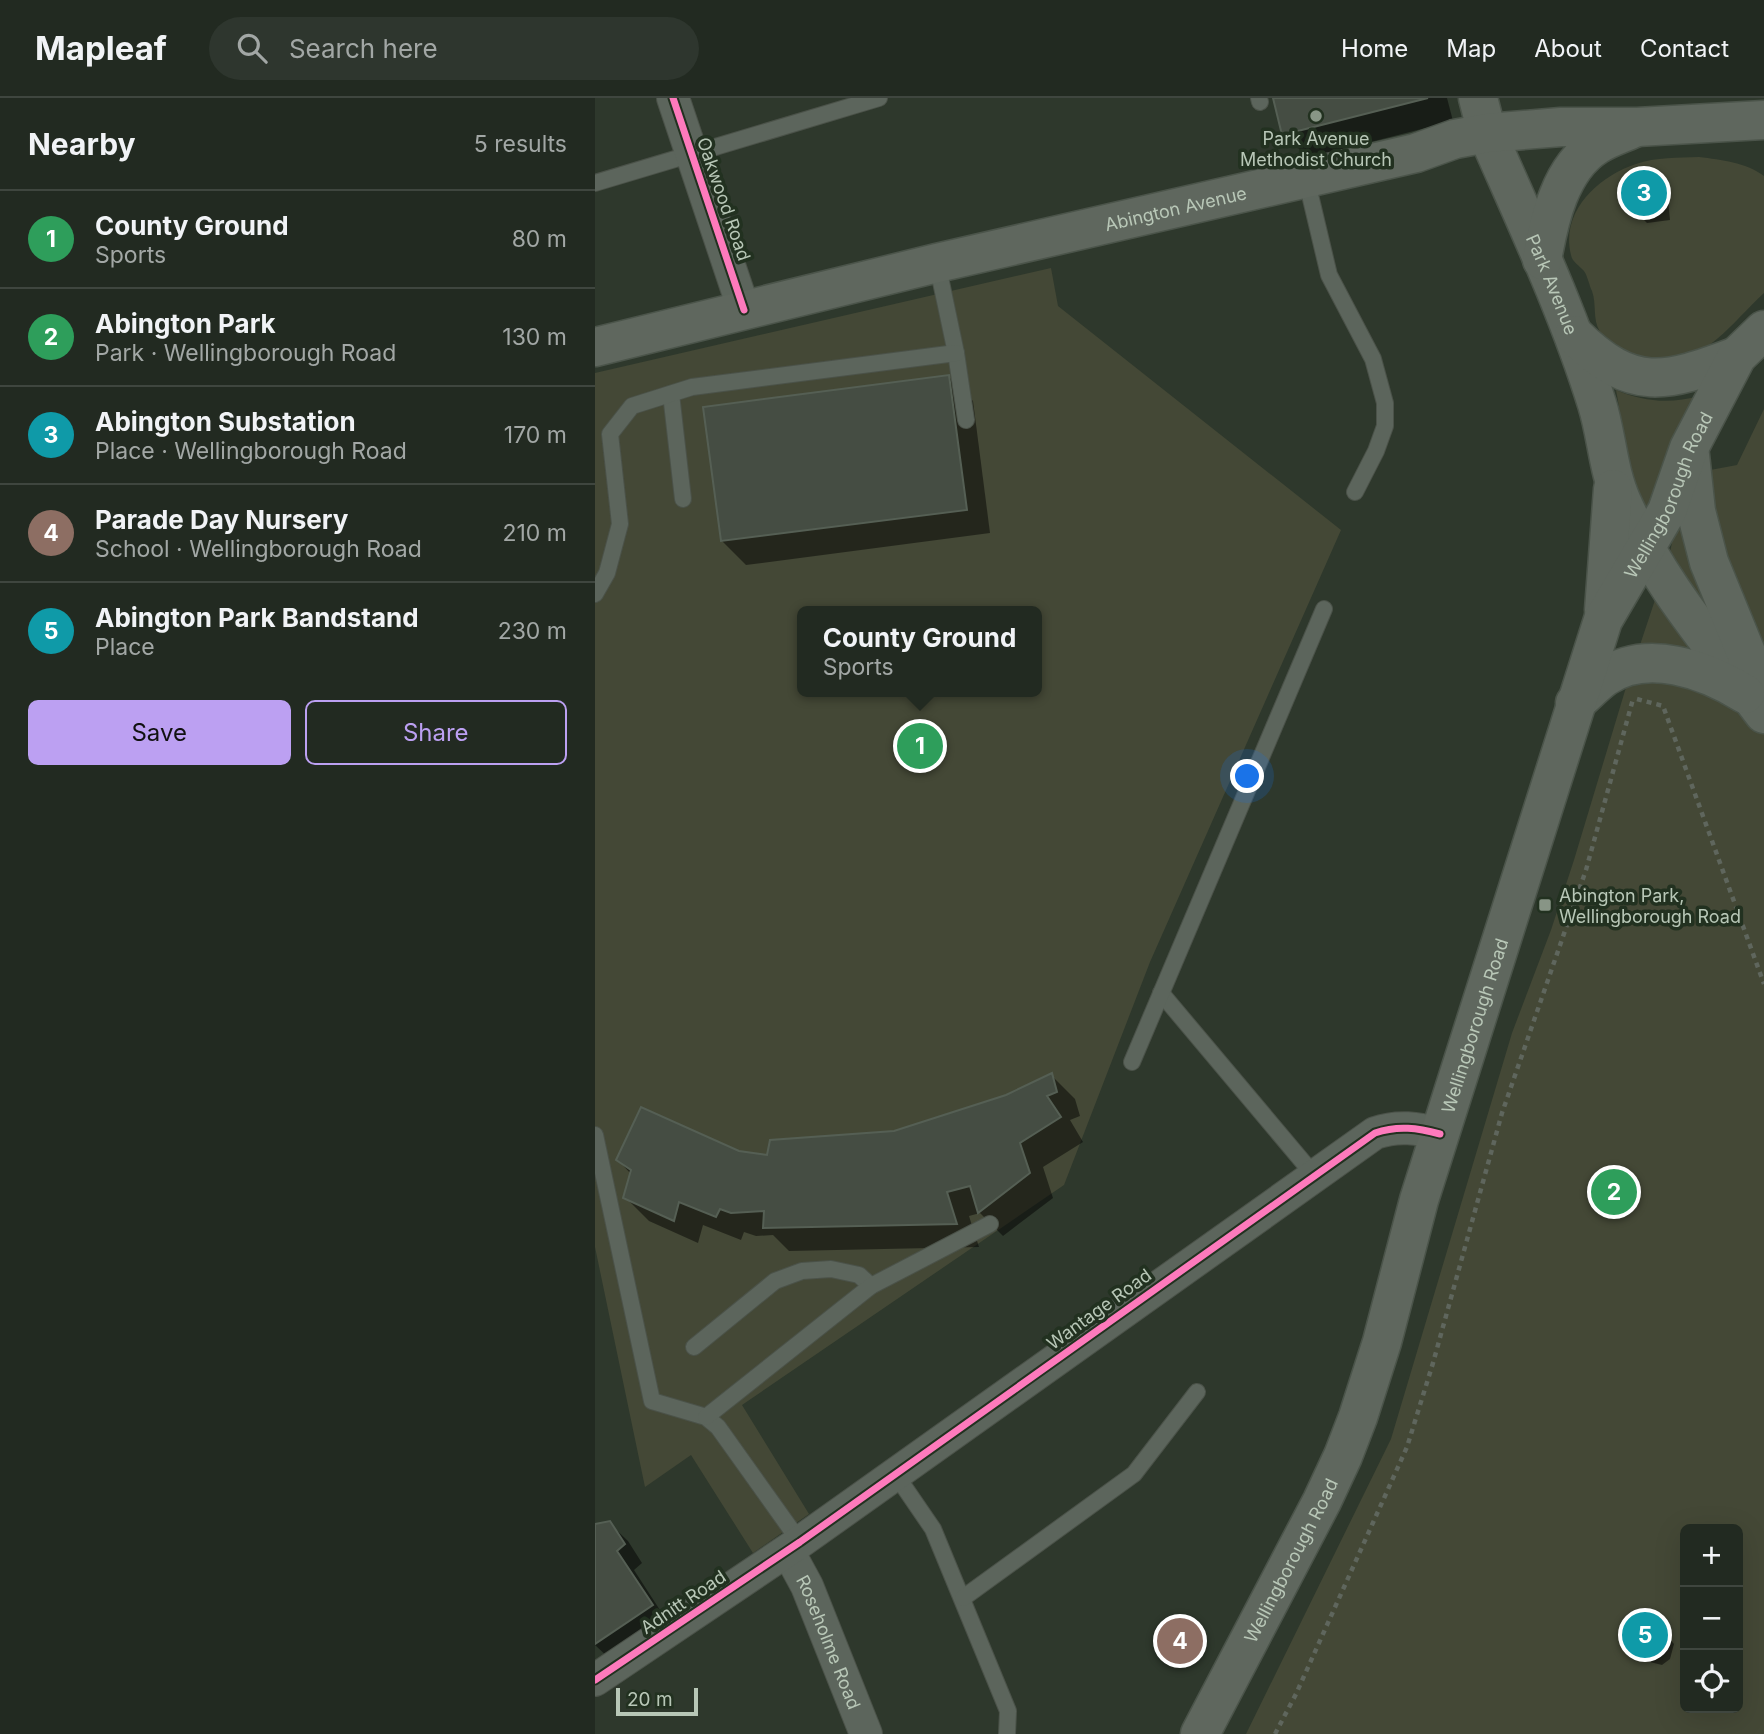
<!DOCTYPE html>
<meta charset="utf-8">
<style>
:root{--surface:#222a21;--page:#2e362e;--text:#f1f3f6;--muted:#a2a7a5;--line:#3f463f;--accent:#bca0f2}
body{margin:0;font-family:Inter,sans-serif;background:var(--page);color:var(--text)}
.controls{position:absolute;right:21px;bottom:21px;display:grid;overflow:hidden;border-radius:10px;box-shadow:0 7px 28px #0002}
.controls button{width:63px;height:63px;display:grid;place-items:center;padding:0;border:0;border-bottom:2px solid var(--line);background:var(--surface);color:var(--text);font:35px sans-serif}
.scale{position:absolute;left:21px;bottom:18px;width:82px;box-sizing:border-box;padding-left:7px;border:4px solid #b8c7b7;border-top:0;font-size:19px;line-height:24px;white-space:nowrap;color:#b8c7b7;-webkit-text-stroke:5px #223120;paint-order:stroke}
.you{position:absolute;left:653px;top:679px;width:24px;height:24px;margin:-18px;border:5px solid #fff;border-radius:50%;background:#1a73e8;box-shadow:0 0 0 10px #1a73e833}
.badge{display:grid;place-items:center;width:46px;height:46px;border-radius:50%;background:var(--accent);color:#fff;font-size:23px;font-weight:700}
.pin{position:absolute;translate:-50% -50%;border:4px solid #fff;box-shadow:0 2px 7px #0006}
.popup{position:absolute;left:202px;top:508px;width:245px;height:91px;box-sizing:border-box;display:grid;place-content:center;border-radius:10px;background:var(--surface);filter:drop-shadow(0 2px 5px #0005);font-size:23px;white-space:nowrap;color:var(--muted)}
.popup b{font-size:26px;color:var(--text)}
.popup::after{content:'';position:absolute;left:50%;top:100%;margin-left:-14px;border:14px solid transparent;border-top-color:var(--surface)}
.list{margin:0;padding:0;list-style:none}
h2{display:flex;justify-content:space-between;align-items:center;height:91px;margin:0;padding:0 28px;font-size:30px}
h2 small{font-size:23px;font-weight:400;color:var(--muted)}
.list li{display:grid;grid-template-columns:46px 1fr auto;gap:21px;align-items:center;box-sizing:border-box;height:98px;padding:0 28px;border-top:2px solid var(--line)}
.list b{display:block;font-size:26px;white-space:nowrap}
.list p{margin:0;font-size:23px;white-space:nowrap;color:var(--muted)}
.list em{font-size:23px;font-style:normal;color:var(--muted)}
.actions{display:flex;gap:14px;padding:21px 28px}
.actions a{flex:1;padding:16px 0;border:2px solid var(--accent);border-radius:10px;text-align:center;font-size:24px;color:var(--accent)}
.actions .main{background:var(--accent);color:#111}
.icon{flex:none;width:38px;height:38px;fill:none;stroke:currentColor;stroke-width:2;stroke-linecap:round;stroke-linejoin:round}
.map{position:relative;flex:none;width:1169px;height:1636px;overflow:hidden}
header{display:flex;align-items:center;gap:42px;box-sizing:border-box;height:98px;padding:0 35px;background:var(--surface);border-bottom:2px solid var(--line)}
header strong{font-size:33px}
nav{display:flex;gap:38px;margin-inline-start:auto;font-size:24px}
.search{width:490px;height:63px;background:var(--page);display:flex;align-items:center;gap:18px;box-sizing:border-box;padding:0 24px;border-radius:38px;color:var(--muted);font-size:26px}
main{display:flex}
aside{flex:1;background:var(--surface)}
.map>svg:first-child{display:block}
.green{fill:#444836;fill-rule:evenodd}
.shadow{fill:#0007}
.building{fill:#454d43;stroke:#555f54;stroke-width:2}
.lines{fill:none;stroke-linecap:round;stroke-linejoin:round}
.service-casing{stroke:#4b5249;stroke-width:18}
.minor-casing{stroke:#4b5249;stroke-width:34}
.primary-casing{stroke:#4b544a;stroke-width:41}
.path{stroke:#5f665d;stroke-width:4.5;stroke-dasharray:5 5;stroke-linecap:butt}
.service{stroke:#5c655c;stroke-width:16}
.minor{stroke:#5c655c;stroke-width:32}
.primary{stroke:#5f675e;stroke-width:38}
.cycleway-casing{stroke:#223120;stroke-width:11}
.cycleway{stroke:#fd7abc;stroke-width:7}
.poi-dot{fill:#889586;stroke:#223120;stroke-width:2.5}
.labels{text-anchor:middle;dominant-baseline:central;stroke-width:7;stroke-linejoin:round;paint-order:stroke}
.poi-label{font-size:18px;fill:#b8c7b7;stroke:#223120}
.street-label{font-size:18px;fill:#b8c7b7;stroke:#223120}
</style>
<header>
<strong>Mapleaf</strong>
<div class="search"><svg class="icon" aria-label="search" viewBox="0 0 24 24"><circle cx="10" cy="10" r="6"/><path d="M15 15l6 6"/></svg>Search here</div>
<nav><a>Home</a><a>Map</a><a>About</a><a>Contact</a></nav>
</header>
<main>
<aside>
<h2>Nearby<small>5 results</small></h2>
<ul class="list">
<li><span class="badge" style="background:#2e9e5b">1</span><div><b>County Ground</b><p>Sports</p></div><em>80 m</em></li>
<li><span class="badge" style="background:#2e9e5b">2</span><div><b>Abington Park</b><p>Park · Wellingborough Road</p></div><em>130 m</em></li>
<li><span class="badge" style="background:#0f9aa8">3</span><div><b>Abington Substation</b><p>Place · Wellingborough Road</p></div><em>170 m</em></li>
<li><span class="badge" style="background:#8d6e63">4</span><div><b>Parade Day Nursery</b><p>School · Wellingborough Road</p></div><em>210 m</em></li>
<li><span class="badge" style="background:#0f9aa8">5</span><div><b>Abington Park Bandstand</b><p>Place</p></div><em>230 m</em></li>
</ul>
<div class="actions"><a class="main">Save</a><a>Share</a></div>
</aside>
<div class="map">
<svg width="1169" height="1636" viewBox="0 0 1169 1636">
<rect width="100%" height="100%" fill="#2e382c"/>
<g class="green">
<path d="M 1104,59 C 1127,62 1150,64 1169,78 L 1169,195 C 1129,232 1102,279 1040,258 C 1027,253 1012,246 1005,234 C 997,220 1002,207 997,193 C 994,187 993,179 989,173 C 985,168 977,164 976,157 C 965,113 1004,78 1041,66 C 1061,59 1084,60 1104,59 Z"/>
<path d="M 456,170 L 463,208 L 746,432 L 555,864 L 469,1087 L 147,1307 L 214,1416 L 158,1455 L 96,1357 L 50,1389 L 0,1149 L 0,275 ZM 208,513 L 442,513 L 442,594 L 208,594 Z"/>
<path d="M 1021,292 C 1049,304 1075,306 1105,298 L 1052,413 C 1029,378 1029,332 1021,292 Z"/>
<path d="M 1169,311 L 1169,1636 L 651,1636 L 796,1341 L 917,935 L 956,832 L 979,762 L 1032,586 L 1073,463 L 1082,422 L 1110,373 L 1142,367 ZM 1090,1431 L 1143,1431 L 1143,1610 L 1090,1610 Z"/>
</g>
<g class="shadow">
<path d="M 680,0 L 852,0 L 858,23 L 713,60 L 689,36 Z"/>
<path d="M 1060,79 L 1072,91 L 1075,122 L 1052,125 L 1040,113 Z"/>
<path d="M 354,279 L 378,303 L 395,435 L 151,467 L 127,443 Z"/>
<path d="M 456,977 L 480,1001 L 485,1018 L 475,1022 L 488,1044 L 448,1069 L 458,1100 L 408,1138 L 385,1115 L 374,1118 L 384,1149 L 194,1153 L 178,1137 L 161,1138 L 149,1134 L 146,1142 L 108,1127 L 103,1145 L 54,1123 L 30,1099 L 36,1076 L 23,1062 L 143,1055 L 174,1059 L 299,1035 L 412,998 Z"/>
<path d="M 14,1425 L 33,1443 L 47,1465 L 39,1472 L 74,1526 L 18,1564 L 0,1547 L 0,1428 Z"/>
<path d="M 1044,1523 L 1060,1525 L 1079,1546 L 1075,1561 L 1067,1567 L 1051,1563 L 1039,1550 L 1034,1540 L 1036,1529 Z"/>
</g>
<g class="building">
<path d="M 678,0 L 833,0 L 687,37 Z"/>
<path d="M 1060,77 L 1064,110 L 1038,113 L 1034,80 Z"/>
<path d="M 354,277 L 372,412 L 126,443 L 108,309 Z"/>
<path d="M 457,975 L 462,994 L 452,998 L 466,1019 L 425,1045 L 435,1075 L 383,1115 L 375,1088 L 352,1094 L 362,1126 L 168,1130 L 169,1113 L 136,1115 L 125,1111 L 121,1119 L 84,1104 L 79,1123 L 28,1100 L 36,1072 L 21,1062 L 46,1009 L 144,1053 L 172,1057 L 175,1042 L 299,1033 L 411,997 Z"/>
<path d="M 15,1423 L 30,1446 L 22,1453 L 58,1507 L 0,1546 L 0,1426 Z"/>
<circle cx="1050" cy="1538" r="18"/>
</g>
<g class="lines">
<defs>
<g id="service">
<path d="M 664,0 L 665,4"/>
<path d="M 711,80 L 734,177 L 778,261 L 790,305 L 790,328 L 781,353 L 760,394"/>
<path d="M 0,85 L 284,0"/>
<path d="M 342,165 L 361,255 L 371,322"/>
<path d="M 76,296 L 88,401"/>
<path d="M 0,496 L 12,475 L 25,426 L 15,336 L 37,308 L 97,289 L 361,255"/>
<path d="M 566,895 L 719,1077"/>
<path d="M 537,964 L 729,511"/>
<path d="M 0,1037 L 57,1303 L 111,1319 L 123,1329 L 205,1444"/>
<path d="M 99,1249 L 180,1183 L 207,1173 L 236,1171 L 264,1177 L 276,1188"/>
<path d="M 111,1319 L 276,1188 L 395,1126"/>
<path d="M 301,1377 L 338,1431 L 413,1613 L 412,1636"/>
<path d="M 368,1500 L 539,1376 L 602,1294"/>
</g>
<g id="minor">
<path d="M 78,0 L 149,212"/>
<path id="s1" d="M 193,1453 L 212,1488 L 271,1636"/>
<path d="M 0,1582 L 205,1444 L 780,1035 C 803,1027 823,1030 845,1036"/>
</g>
<g id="primary">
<path id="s2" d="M 883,0 L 892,35 C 931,124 973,213 1002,306 C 1012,338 1013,373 1027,404 C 1063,485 1117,546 1169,616"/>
<path d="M 947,162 C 954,122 965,70 1002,47 C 1013,40 1026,36 1037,31"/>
<path d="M 979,237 C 1038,295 1070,285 1142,258"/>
<path id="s3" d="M 0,249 L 342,165 L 821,55 L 860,41 L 892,35 L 966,29 L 1042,29 L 1169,22"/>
<path d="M 1095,357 L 1101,413 L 1114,464 L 1152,557 L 1156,589"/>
<path d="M 1009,512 L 1018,391"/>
<path d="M 980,605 C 990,597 999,587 1010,579 C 1052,550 1111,572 1150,596"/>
<path id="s4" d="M 605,1636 L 727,1403 L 748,1358 L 763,1319 L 787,1244 L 824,1102 L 1008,522 L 1072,413 L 1094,350 L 1142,258 L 1169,232"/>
</g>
</defs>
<use href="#service" class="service-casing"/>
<use href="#minor" class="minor-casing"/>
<use href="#primary" class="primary-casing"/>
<g class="path">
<path d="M 1042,601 L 1068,608 L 1169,886"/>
<path d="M 680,1636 L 701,1596 L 812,1349 L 838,1265 L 907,1015 L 991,772 L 1038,601"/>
</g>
<use href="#service" class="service"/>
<use href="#minor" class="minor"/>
<use href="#primary" class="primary"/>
<defs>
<g id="cycleway">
<path d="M 78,0 L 149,212"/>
<path d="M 0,1582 L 205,1444 L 780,1035 C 803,1027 823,1030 845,1036"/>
</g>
</defs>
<use href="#cycleway" class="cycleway-casing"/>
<use href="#cycleway" class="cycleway"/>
</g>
<g class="poi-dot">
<circle cx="721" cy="18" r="7"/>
<rect x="943" y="800" width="14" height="14" rx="3.5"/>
</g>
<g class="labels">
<g class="poi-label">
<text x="721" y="40">Park Avenue<tspan x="721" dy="21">Methodist Church</tspan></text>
<text x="964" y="797" text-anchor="start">Abington Park,<tspan x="964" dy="21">Wellingborough Road</tspan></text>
</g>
<g class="street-label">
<text transform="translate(129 101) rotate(71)">Oakwood Road</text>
<text stroke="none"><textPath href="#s3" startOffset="597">Abington Avenue</textPath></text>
<text stroke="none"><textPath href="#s2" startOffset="201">Park Avenue</textPath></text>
<text stroke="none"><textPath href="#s4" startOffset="1330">Wellingborough Road</textPath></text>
<text stroke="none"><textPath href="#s4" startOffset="763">Wellingborough Road</textPath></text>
<text transform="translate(504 1211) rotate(-36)">Wantage Road</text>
<text stroke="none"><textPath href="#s4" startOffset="196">Wellingborough Road</textPath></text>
<text transform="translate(88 1504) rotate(-34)">Adnitt Road</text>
<text stroke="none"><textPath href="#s1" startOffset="100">Roseholme Road</textPath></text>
</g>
</g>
</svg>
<div class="controls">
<button>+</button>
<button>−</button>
<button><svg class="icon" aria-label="locate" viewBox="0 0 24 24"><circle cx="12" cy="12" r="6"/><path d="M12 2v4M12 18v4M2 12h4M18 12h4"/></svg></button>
</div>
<div class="scale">20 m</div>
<div class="you"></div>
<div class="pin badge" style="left:325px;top:648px;background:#2e9e5b">1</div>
<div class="popup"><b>County Ground</b>Sports</div>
<div class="pin badge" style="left:1019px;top:1094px;background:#2e9e5b">2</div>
<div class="pin badge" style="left:1049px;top:95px;background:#0f9aa8">3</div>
<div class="pin badge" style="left:585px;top:1543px;background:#8d6e63">4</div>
<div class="pin badge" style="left:1050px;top:1537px;background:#0f9aa8">5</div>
</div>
</main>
